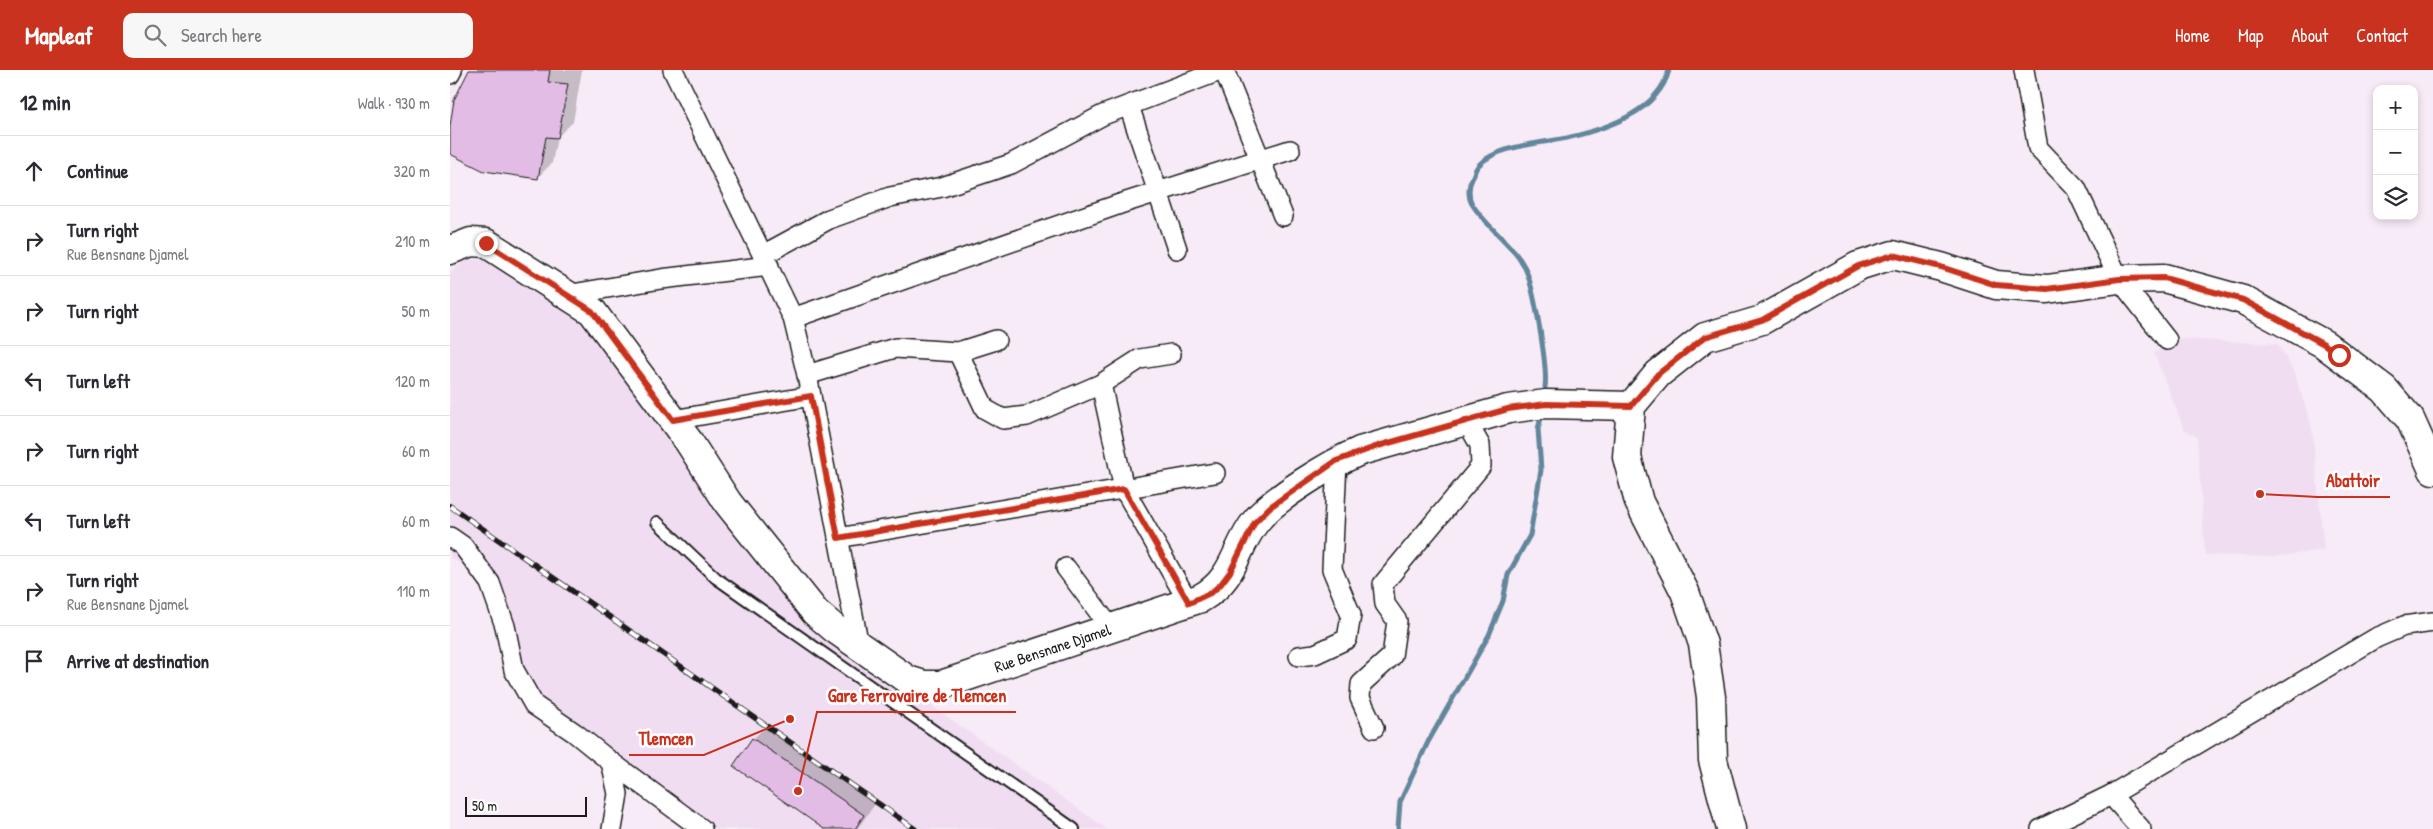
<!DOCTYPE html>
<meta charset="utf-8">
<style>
:root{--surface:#fff;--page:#f7f7f7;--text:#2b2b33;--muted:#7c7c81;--line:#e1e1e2;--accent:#c8321e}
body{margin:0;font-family:"Patrick Hand",sans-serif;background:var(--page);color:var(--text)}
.controls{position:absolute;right:15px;top:15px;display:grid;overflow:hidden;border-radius:10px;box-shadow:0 2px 8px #0003}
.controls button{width:45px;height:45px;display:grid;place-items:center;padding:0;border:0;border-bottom:1px solid var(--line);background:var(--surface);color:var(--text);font:25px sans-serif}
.scale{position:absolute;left:15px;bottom:12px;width:122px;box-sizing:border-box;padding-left:5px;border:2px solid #1c1c1c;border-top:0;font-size:14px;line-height:18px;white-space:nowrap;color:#1c1c1c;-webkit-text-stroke:4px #fff;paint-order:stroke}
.stop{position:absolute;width:15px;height:15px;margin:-11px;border:4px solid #c8321e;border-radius:50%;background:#fff}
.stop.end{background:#c8321e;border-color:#fff;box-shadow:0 1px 5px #0008}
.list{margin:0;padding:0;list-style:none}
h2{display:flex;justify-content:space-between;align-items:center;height:65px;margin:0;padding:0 20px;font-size:21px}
h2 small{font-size:16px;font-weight:400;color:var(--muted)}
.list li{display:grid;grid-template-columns:32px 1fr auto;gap:15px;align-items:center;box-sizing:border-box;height:70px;padding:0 20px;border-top:1px solid var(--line)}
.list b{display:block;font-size:19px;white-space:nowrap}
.list p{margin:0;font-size:16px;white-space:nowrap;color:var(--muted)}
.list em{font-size:16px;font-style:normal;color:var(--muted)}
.icon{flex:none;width:28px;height:28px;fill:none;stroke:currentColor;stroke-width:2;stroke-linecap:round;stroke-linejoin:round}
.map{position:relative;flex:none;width:1983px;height:759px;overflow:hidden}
header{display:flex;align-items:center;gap:30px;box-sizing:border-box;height:70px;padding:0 25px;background:var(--accent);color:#fff}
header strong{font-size:24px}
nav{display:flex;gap:28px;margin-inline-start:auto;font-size:18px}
.search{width:350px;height:45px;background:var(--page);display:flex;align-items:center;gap:12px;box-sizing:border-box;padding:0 18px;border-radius:10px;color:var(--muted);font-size:19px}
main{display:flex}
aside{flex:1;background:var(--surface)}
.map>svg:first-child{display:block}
.built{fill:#f1ddf2}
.shadow{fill:#0003}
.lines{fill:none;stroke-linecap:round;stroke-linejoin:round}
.stream{stroke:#62869b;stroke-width:5}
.building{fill:#e3bce5;stroke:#1c1c1c}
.lane-casing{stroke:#1c1c1c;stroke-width:14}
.street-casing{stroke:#1c1c1c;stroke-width:22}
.secondary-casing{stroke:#1c1c1c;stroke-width:31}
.primary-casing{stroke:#1c1c1c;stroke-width:31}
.lane{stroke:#fff;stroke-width:10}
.street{stroke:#fff;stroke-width:19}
.secondary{stroke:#fff;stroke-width:28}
.primary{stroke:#fff;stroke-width:28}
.rail-casing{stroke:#1c1c1c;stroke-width:5.5}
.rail{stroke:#fff;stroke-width:4;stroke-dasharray:11;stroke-linecap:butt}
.route{stroke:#c8321e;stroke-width:6}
.labels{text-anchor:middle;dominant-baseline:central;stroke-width:5;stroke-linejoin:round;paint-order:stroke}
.street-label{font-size:16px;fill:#1c1c1c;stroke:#fff}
.leader{fill:none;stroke:#c8321e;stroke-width:2}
.callout-dot{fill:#c8321e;stroke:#fff;stroke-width:2}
.callout-label{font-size:18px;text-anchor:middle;font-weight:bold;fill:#c8321e;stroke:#fff;stroke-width:5;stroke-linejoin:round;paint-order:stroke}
</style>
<header>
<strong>Mapleaf</strong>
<div class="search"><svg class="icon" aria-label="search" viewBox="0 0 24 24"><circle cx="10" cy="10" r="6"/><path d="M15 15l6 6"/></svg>Search here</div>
<nav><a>Home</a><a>Map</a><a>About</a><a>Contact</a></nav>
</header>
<main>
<aside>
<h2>12 min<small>Walk · 930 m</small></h2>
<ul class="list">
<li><svg class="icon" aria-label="ahead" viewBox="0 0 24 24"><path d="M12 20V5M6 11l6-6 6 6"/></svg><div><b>Continue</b></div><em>320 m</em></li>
<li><svg class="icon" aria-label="right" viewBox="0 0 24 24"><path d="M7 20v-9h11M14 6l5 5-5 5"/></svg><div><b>Turn right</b><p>Rue Bensnane Djamel</p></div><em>210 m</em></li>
<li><svg class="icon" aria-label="right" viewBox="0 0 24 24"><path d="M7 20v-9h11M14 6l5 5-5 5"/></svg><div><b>Turn right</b></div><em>50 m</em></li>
<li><svg class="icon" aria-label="left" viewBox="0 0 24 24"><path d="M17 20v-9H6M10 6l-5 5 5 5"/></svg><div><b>Turn left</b></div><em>120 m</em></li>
<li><svg class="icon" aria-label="right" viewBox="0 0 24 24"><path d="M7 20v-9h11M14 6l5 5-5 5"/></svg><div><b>Turn right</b></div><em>60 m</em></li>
<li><svg class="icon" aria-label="left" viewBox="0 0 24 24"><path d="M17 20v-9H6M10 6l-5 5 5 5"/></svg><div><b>Turn left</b></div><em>60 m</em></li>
<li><svg class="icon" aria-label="right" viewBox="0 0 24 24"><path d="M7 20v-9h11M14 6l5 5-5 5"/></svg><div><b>Turn right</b><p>Rue Bensnane Djamel</p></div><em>110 m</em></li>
<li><svg class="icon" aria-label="arrive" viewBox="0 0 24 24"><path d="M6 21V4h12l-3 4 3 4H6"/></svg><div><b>Arrive at destination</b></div></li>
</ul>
</aside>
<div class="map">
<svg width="1983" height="759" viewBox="0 0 1983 759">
<rect width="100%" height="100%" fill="#f7ebf7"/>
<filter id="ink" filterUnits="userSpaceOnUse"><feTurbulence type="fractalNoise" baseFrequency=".02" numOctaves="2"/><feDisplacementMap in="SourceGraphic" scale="10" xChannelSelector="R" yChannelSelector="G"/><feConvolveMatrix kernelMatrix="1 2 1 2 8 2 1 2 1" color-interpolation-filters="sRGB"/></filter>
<g filter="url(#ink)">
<g class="built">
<path d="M 17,189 L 59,191 L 139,251 L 360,550 L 657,759 L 252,759 L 84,635 L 40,513 L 0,487 L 0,203 Z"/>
<path d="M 1731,269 L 1828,274 L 1844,302 L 1862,357 L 1874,480 L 1823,487 L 1755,485 L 1747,367 L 1734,359 L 1704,283 Z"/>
</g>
<g class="shadow">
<path d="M 20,0 L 132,0 L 123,52 L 107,67 L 102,93 L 87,108 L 0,83 L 0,59 Z"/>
<path d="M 318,654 L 428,730 L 407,759 L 377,759 L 303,669 Z"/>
</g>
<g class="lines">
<g class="stream">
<path d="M 1095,317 C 1098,297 1084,217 1075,198 C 1062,173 1037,158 1022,134 C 1018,127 1018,116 1022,109 C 1024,105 1025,99 1028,96 C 1045,76 1092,73 1117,68 C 1155,59 1208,42 1219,0"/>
<path d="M 948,759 L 950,732 L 978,672 L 1039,565 L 1053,531 L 1058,505 L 1080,465 L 1091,400 L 1088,359 L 1091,348"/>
</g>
</g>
<g class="building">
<path d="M 19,0 L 100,0 L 98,12 L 118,14 L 108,68 L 96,67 L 88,109 L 34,101 L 0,84 L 0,56 L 4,30 Z"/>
<path d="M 302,668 L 414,745 L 405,759 L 374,759 L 283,696 Z"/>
</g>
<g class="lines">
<defs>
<path id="lane" d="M 207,452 L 266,508 L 624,759"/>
<g id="street">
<path d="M 223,0 L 343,248 L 357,305 L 409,576"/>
<path d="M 774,0 L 833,146"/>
<path d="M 1574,0 L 1588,78 L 1626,118 L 1669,209 L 1717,270"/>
<path d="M 0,4 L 2,0"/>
<path d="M 679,36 L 727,179"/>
<path d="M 313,185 L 379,149 L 440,127 L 492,117 L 561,94 L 653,45 L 772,0"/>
<path d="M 116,225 L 211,209 L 319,196"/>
<path d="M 343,248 L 670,134 L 840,80"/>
<path d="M 508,282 L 535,339 L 553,349 L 577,346 L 651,314 L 690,289 L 721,284"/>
<path d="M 357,305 L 445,278 L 508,282 L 546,270"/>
<path d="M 651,314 L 674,419 L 739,533"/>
<path d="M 223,350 L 361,326"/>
<path d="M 0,467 L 13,476 L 40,513 L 55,556 L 64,600 L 84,635 L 125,663 L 161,692 L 168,724 L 162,759"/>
<path d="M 388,468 L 765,403"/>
<path d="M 616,498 L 660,557"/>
<path d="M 849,586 L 865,584 L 897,569 L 901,545 L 882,499 L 887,391"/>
<path d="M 924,658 L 910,628 L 911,614 L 942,586 L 947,551 L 935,534 L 933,514 L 1031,396 L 1030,375 L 1015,349"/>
<path d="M 161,692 L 252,759"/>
<path d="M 1661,725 L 1691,759"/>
<path d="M 1591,759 L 1661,725 L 1926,568 L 1954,556 L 1983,552"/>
</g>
<g id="secondary">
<path id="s1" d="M 0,180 L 21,172 L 36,173 L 142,241 L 239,372 L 278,433 L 365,542 L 385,559 L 458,610 L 474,615 L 491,615 L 503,611 L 751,528 C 786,508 784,479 806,451 C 824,428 882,393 910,381 L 1058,339 L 1096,334 L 1181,336"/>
</g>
<path id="primary" d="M 1281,759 L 1263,690 L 1261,627 L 1253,574 L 1235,522 L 1189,432 L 1177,387 L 1181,336 L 1208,304 L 1255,267 L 1312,250 L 1408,196 L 1443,185 L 1491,197 L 1546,215 L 1597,219 L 1669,209 L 1714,208 L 1793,230 L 1874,274 L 1934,319 L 1960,349 L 1983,400"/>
</defs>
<use href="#lane" class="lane-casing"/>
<use href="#street" class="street-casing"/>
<use href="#secondary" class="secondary-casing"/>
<use href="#primary" class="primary-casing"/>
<use href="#lane" class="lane"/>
<use href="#street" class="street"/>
<use href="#secondary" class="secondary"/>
<use href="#primary" class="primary"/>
<defs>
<path id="rail" d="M 0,436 L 465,759"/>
</defs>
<use href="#rail" class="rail-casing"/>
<use href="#rail" class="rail"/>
</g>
</g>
<g class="lines" filter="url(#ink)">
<path class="route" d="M 36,173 L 142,241 L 223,350 L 361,326 L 388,468 L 674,419 L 739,533 L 762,522 L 771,514 L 780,502 L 805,452 L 820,437 L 886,391 L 928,376 L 1058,339 L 1096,334 L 1181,336 L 1208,304 L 1255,267 L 1312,250 L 1408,196 L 1443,185 L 1491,197 L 1546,215 L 1597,219 L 1669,209 L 1714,208 L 1793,230 L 1874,274 L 1889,285"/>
</g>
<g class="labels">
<g class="street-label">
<text stroke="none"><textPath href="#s1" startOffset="805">Rue Bensnane Djamel</textPath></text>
</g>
</g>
<path class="leader" d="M1810 424L1867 427H1940M348 721L367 642H566M340 649L254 685H179"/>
<g class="callout-dot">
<circle cx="1810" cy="424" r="5"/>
<circle cx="348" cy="721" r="5"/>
<circle cx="340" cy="649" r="5"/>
</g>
<g class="callout-label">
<text x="1903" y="417">Abattoir</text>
<text x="467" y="632">Gare Ferrovaire de Tlemcen</text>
<text x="216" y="675">Tlemcen</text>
</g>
</svg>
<div class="controls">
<button>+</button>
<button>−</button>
<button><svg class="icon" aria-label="layers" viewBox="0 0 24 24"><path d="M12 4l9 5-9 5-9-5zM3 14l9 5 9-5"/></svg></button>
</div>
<div class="scale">50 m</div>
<div class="stop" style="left:1889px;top:285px"></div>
<div class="stop end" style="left:36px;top:173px"></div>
</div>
</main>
